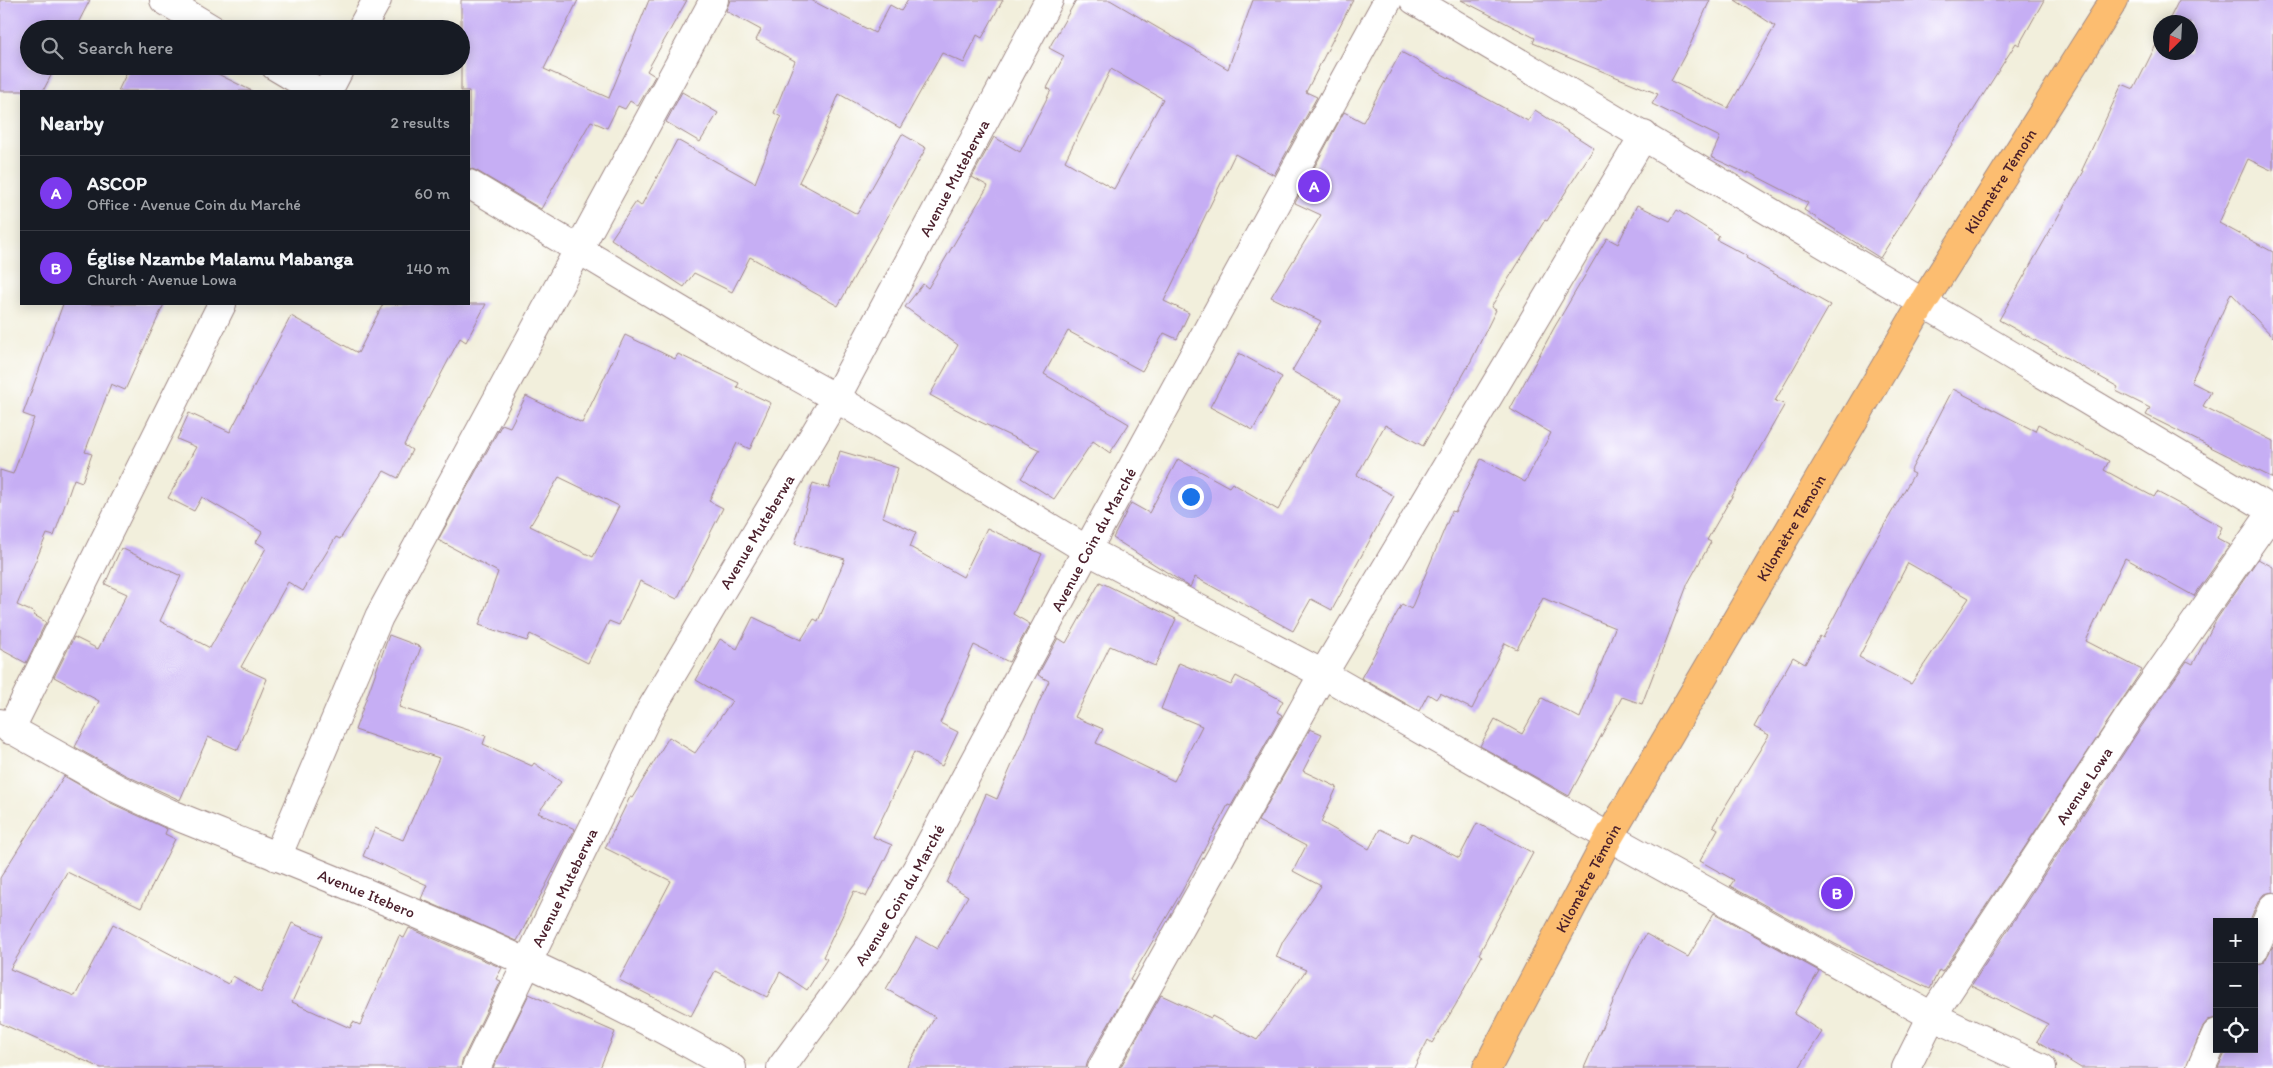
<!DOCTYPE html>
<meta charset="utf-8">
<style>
:root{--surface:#171b24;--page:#242831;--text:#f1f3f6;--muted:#9ea1a6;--line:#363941;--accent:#7c3aed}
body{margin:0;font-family:Itim,sans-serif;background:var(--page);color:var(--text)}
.controls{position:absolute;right:15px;bottom:15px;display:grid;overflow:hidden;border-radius:0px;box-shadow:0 2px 12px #0003}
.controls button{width:45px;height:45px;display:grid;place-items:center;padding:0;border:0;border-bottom:1px solid var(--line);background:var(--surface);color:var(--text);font:25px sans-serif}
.compass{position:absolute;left:2153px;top:15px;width:45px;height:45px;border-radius:50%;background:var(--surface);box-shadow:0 2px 12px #0003;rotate:204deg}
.you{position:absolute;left:1190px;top:496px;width:18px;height:18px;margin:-12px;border:4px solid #fff;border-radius:50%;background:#1a73e8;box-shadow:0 0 0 8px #1a73e833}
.badge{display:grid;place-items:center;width:32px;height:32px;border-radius:50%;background:var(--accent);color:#fff;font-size:16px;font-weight:700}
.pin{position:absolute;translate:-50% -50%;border:2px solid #fff;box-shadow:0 1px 5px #0006}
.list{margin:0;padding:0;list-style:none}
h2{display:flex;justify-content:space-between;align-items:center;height:65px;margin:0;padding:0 20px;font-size:21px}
h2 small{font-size:16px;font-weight:400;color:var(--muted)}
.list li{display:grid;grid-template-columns:32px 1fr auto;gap:15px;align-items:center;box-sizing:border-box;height:75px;padding:0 20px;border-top:1px solid var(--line)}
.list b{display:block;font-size:19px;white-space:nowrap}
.list p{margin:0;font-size:16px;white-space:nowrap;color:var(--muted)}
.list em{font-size:16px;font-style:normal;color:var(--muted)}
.icon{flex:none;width:28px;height:28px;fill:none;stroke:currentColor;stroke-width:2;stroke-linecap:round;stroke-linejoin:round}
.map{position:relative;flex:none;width:2273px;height:1068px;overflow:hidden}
.search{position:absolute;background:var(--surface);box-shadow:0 2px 12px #0003;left:20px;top:20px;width:450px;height:55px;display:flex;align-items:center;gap:12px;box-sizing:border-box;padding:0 18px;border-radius:28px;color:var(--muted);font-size:19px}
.panel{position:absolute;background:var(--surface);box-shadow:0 2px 12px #0003;left:20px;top:90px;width:450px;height:215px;border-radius:0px}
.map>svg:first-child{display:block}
.building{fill:#c6aef4;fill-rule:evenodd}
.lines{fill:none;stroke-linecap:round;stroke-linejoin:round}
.minor-casing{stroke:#9e8784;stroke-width:30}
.major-casing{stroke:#9e8784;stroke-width:30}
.minor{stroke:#fff;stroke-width:28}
.major{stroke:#fcbd6f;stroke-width:28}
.labels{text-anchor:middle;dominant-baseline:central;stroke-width:4.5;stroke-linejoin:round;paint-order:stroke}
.street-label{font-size:16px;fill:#4a1f2b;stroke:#fff}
</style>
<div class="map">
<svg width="2273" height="1068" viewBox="0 0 2273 1068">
<rect width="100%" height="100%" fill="#fff"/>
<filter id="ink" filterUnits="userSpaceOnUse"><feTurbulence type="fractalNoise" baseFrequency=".02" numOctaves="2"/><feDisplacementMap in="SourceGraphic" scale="10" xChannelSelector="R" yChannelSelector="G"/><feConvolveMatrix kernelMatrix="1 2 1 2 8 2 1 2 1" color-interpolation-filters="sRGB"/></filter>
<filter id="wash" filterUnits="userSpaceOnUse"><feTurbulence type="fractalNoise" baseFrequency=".0096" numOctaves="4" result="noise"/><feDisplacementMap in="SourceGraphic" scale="20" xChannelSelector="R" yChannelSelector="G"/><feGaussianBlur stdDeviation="1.12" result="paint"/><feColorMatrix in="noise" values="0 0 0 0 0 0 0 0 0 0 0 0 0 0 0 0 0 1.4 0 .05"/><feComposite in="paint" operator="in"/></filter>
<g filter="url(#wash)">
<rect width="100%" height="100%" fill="#f2efdc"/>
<g id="blocks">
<g class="building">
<path d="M 0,0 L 90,0 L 75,29 L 29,29 L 29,66 L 56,66 L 43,91 L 0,91 Z"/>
<path d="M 461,0 L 578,0 L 544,69 L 609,98 L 649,0 L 687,0 L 647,71 L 655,76 L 638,106 L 630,101 L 625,109 L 618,106 L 607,128 L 591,121 L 541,209 L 477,171 L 469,168 L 469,91 L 461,91 Z"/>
<path d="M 730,0 L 811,0 L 875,33 L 890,5 L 901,11 L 908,0 L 1003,0 L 982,38 L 977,35 L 964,63 L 942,53 L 900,128 L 839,94 L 823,133 L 799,182 L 857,214 L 902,134 L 926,148 L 838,306 L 750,257 L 732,292 L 694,273 L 684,287 L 611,239 L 636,202 L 641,206 L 677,140 L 755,183 L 781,117 L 774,113 L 795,61 L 756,40 L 761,30 L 726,11 Z"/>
<path d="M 1076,0 L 1110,0 L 1228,69 L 1253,0 L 1353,0 L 1306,92 L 1317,97 L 1274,175 L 1235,154 L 1164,301 L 1189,313 L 1177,339 L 1164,333 L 1142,371 L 1068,331 L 1044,374 L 1129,424 L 1110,453 L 1093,441 L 1054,499 L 1021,478 L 1040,450 L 972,418 L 930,395 L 958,345 L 905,307 L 923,284 L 928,288 L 988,186 L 972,177 L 994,137 L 1020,152 L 1051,90 L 1047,88 L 1064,56 L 1049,48 ZM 1111,69 L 1163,99 L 1114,189 L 1065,161 Z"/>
<path d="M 1461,0 L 1710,0 L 1690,45 L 1671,81 L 1728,108 L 1775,26 L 1735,0 L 2044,0 L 2019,45 L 2016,43 L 1880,258 L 1804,210 L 1808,203 L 1748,172 L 1748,174 L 1711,157 L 1720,137 L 1652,104 L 1658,94 L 1533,43 L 1535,38 Z"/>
<path d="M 2179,0 L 2273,0 L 2273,171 L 2248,159 L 2219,223 L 2273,252 L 2273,337 L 2231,293 L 2191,382 L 2211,392 L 2203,406 L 2273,441 L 2273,478 L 2146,415 L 2150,408 L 2116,391 L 2118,387 L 1999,320 L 2084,171 L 2082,170 L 2122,84 L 2134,89 L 2160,37 L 2160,52 L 2190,52 L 2190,22 L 2168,22 Z"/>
<path d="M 1401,52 L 1528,121 L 1535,110 L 1594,148 L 1547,221 L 1545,220 L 1491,307 L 1496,310 L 1471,361 L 1423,446 L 1385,425 L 1357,475 L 1394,496 L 1332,610 L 1311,599 L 1293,631 L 1195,577 L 1190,587 L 1113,538 L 1131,503 L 1149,513 L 1178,459 L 1229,487 L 1232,483 L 1278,510 L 1341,399 L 1292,371 L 1321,321 L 1271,297 L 1321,215 L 1295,203 L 1344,112 L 1363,122 Z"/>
<path d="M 130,66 L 202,66 L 252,91 L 118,91 Z"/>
<path d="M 682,92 L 718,113 L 700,142 L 666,122 Z"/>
<path d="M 1637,205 L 1670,221 L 1677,210 L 1719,236 L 1717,240 L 1747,256 L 1746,258 L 1830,305 L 1775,401 L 1785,404 L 1707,540 L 1711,542 L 1688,583 L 1642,704 L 1622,697 L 1569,796 L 1480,746 L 1495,719 L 1522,734 L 1542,698 L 1580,718 L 1615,628 L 1543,598 L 1517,649 L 1505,643 L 1472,709 L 1440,693 L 1436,699 L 1428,694 L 1419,711 L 1361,678 L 1402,604 L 1411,609 L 1452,511 L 1455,512 L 1481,459 L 1525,482 L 1551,433 L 1510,409 L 1554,328 L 1607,238 L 1618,244 Z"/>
<path d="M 63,304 L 164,304 L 125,390 L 111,384 L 85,452 L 92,454 L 82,482 L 74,479 L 54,536 L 47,534 L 17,605 L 35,613 L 34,615 L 46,622 L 26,663 L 0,649 L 0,470 L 13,474 L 34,418 L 23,414 Z"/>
<path d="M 383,304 L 486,304 L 466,342 L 460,338 L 404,445 L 412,450 L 398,478 L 384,471 L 340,539 L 336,537 L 303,591 L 288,582 L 241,667 L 267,679 L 238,750 L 208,737 L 180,800 L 125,775 L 75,747 L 99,701 L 54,677 L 74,637 L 98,649 L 127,594 L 105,584 L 121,548 L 181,576 L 160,621 L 210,648 L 266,548 L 256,542 L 262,532 L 202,497 L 194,511 L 168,498 L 196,447 L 177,439 L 189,413 L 230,432 L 291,316 L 358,353 Z"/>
<path d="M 625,335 L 675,359 L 678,354 L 739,383 L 737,387 L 771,403 L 750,449 L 737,443 L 709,501 L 723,508 L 677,599 L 640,581 L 619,625 L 609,621 L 588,663 L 530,634 L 527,641 L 479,625 L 498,572 L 438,540 L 502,424 L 510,427 L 526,396 L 582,423 ZM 559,477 L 619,506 L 593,557 L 530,526 Z"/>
<path d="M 1239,353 L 1282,377 L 1253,430 L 1210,407 Z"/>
<path d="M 1953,389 L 2035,431 L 2038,424 L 2109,461 L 2104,470 L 2154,497 L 2157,492 L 2222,527 L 2217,538 L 2230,545 L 2194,596 L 2125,558 L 2086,641 L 2142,670 L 1942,972 L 1939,970 L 1930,989 L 1835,944 L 1730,886 L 1734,880 L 1700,861 L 1718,829 L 1713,826 L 1769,735 L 1754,727 L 1793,657 L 1805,664 L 1820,636 L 1823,638 L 1865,558 L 1914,474 L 1910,472 ZM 1908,563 L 1969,598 L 1911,684 L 1859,657 Z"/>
<path d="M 840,451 L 898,468 L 883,517 L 916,532 L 910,547 L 963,577 L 987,528 L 1042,554 L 1013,614 L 1030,624 L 1009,662 L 974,645 L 940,723 L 958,732 L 942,766 L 914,752 L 873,837 L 892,845 L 866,897 L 854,891 L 823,957 L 827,959 L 807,990 L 780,972 L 767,997 L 715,971 L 691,1016 L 619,980 L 671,881 L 605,848 L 630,797 L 632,798 L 669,737 L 695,753 L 732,701 L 696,680 L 720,639 L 737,649 L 753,617 L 801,640 L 814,619 L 818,621 L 845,559 L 795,544 L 813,483 L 829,488 Z"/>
<path d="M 2258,559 L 2273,567 L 2273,892 L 2264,894 L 2259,900 L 2249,922 L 2217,922 L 2217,1018 L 2208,1020 L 2203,1026 L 2186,1068 L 2081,1068 L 2037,1041 L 2048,1024 L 1971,986 L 2141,727 L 2187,661 L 2193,664 L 2216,620 Z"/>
<path d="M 1100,582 L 1176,619 L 1155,666 L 1110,646 L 1075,717 L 1103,729 L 1096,743 L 1174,781 L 1202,726 L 1161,709 L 1179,663 L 1231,685 L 1236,676 L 1283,701 L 1277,712 L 1282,715 L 1231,806 L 1228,805 L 1182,891 L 1130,980 L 1133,982 L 1088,1060 L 1086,1068 L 906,1068 L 935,1017 L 886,989 L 916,937 L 937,949 L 968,896 L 947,883 L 986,794 L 997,799 L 1042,696 L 1049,681 L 1038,675 L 1058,638 L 1066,643 Z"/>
<path d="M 389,635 L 421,647 L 399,707 L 486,736 L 483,744 L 532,766 L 534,763 L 561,782 L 538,813 L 575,829 L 517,941 L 421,899 L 427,885 L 363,856 L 375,828 L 403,840 L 439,758 L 355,730 Z"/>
<path d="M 1310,729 L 1322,734 L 1303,771 L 1337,787 L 1321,822 L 1369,849 L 1380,829 L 1407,842 L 1412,833 L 1459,858 L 1477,823 L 1533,853 L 1479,954 L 1482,956 L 1455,1006 L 1432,1043 L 1428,1040 L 1414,1068 L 1120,1068 L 1161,995 L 1211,1018 L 1212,1016 L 1257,1040 L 1306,970 L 1276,957 L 1283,941 L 1321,886 L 1293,871 L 1306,846 L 1258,821 Z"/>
<path d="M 64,776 L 111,803 L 167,829 L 165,834 L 175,839 L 141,908 L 67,872 L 10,969 L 75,996 L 113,924 L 228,984 L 233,976 L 261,993 L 292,923 L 322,936 L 292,1002 L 350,1028 L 353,1022 L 360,1025 L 399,936 L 404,938 L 409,928 L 502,968 L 496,979 L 501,981 L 462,1061 L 461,1068 L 101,1068 L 0,1023 L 0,878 Z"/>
<path d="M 1714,913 L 1819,971 L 1794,1014 L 1822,1032 L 1799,1068 L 1584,1068 L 1632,959 L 1646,934 L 1688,957 Z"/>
<path d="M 2273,946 L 2273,1068 L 2218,1068 L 2227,1049 L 2254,1049 L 2254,965 L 2264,962 Z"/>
<path d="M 529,994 L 615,1032 L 600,1068 L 493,1068 Z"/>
</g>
</g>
</g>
<g filter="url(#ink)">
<use href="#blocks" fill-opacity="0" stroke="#9e8784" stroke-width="1"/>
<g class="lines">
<defs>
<g id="minor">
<path d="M 164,0 L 212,29"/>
<path d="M 1414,0 L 2273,511"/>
<path d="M 361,29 L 377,0"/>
<path d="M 275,66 L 317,91"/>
<path d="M 328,91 L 341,66"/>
<path d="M 469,184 L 715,331 L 836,398 L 1087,550 L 1323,674 L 1609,837 L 1932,1016 L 2042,1068"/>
<path id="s1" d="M 0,723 L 118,789 L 169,813 C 360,890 554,964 732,1068"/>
<path d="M 10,730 L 222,304"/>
<path d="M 277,857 L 379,617 L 714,0"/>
<path d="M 2254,950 L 2273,907"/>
<path id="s2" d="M 476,1068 L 650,711 L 836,398 L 1049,0"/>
<path id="s3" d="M 781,1068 L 870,947 L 916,870 L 1087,550 L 1388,0"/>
<path d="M 1102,1068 L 1323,674 L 1644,135"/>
<path id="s4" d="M 1906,1068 L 1932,1016 L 2128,718 L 2273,511"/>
<path d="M 2201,1068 L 2217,1033"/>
</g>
<g id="major">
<path id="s5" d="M 1487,1068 L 1609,837 L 1922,304 L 2114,0"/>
</g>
</defs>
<use href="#minor" class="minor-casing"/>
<use href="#major" class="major-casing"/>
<use href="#minor" class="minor"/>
<use href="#major" class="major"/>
</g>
</g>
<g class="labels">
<g class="street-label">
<text stroke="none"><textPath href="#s2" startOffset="1011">Avenue Muteberwa</textPath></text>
<text stroke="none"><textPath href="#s5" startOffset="1025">Kilomètre Témoin</textPath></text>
<text stroke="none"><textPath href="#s5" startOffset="620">Kilomètre Témoin</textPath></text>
<text stroke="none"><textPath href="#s2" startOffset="606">Avenue Muteberwa</textPath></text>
<text stroke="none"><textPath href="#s3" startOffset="615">Avenue Coin du Marché</textPath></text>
<text stroke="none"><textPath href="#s4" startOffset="334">Avenue Lowa</textPath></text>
<text stroke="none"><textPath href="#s5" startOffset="215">Kilomètre Témoin</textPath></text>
<text stroke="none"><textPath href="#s2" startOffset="201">Avenue Muteberwa</textPath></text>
<text stroke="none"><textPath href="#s1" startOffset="405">Avenue Itebero</textPath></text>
<text stroke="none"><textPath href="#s3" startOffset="210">Avenue Coin du Marché</textPath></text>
</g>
</g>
</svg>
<div class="controls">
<button>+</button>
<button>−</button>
<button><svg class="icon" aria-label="locate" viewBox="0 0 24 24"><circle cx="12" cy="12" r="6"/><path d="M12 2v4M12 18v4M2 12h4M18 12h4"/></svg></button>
</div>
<svg class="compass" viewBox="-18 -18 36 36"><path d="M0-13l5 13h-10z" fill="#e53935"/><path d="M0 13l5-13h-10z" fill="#9ea1a6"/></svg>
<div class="you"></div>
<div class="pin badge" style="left:1314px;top:186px">A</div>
<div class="pin badge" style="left:1837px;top:893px">B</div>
<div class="search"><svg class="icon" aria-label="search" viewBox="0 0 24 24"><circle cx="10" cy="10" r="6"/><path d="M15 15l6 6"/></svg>Search here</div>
<section class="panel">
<h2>Nearby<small>2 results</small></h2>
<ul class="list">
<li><span class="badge">A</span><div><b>ASCOP</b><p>Office · Avenue Coin du Marché</p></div><em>60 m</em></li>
<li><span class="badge">B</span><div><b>Église Nzambe Malamu Mabanga</b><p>Church · Avenue Lowa</p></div><em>140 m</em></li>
</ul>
</section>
</div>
